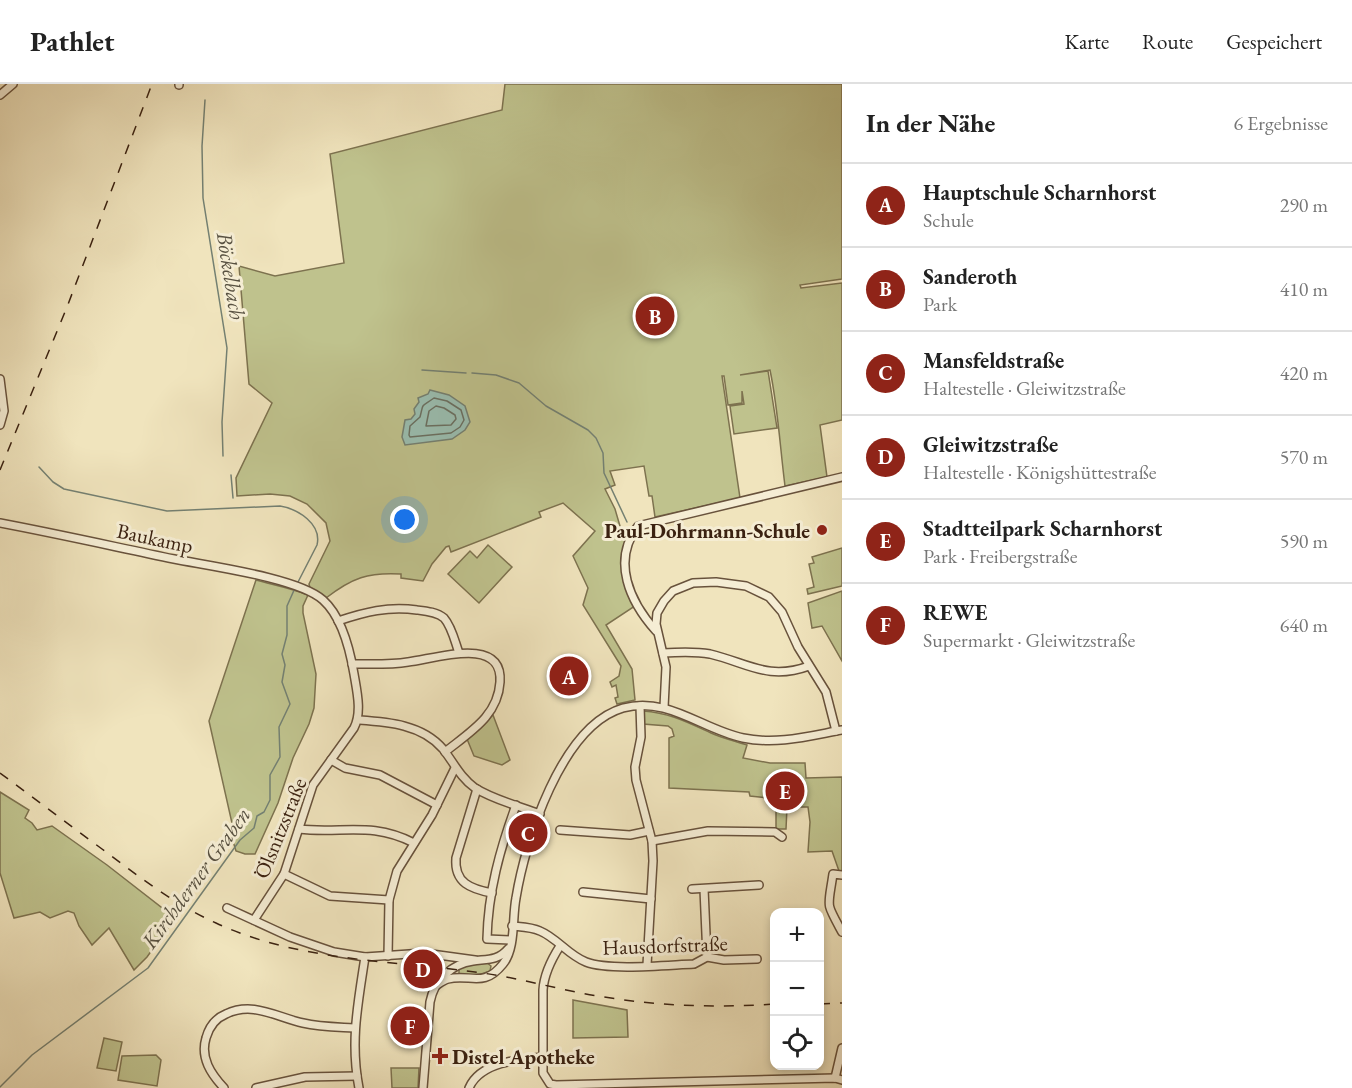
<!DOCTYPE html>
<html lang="de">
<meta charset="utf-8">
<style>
:root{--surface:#fff;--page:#f6f6f6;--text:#222;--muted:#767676;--line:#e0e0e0;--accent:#8f2418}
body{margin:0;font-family:"EB Garamond",serif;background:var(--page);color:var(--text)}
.controls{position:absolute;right:18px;bottom:18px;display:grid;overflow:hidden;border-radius:12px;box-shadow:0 3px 9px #0003}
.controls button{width:54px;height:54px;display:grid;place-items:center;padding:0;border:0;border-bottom:2px solid var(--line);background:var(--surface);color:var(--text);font:30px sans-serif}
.you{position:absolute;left:405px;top:436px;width:21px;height:21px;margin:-15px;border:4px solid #fff;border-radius:50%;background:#1a73e8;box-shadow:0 0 0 9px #1a73e833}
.badge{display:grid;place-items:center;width:39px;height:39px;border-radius:50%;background:var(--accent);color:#fff;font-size:20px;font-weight:700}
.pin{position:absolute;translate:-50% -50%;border:3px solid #fff;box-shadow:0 2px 6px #0006}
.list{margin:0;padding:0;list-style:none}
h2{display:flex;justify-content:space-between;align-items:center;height:78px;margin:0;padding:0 24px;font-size:26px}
h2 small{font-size:20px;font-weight:400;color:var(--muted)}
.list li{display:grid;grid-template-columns:39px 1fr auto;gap:18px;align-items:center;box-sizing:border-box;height:84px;padding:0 24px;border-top:2px solid var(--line)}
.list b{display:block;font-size:22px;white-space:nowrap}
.list p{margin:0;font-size:20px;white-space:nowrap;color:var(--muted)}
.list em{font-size:20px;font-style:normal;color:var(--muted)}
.icon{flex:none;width:33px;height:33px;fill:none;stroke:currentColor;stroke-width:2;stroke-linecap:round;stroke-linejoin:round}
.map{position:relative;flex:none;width:842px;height:1004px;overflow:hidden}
header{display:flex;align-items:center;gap:36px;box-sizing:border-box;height:84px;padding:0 30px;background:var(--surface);border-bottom:2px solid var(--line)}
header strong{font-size:28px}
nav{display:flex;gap:33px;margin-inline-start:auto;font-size:21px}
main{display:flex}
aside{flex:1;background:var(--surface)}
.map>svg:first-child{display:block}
.green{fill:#bfc28d;stroke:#7d724f;stroke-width:1.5}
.water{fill:#9abfb2;stroke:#748072;stroke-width:1.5}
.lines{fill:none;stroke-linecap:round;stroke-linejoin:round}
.shore{stroke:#6a7062;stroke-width:1.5}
.stream{stroke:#748072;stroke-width:1.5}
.minor-casing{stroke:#68523c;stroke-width:10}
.minor{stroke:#f5edd4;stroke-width:7}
.rail{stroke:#3b2211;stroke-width:1.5;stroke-dasharray:10 10;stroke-linecap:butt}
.poi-dot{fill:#8f2418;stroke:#f5edd4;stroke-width:2}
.labels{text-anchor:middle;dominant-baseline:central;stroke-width:6;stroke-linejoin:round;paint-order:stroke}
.poi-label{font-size:21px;font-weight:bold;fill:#3b2211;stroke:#f5edd4;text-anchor:end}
.street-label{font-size:21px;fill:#3b2211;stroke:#f5edd4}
.water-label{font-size:22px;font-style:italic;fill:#585141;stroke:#f5edd4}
</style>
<header>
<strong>Pathlet</strong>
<nav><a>Karte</a><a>Route</a><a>Gespeichert</a></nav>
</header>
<main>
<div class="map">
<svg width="842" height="1004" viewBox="0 0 842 1004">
<rect width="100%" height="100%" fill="#f0e4bd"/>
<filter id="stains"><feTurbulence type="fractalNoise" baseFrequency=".00333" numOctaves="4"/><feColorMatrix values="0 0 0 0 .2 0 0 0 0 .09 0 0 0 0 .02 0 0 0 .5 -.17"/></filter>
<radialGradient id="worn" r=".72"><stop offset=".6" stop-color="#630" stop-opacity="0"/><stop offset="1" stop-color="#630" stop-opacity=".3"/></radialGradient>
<g class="green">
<path d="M 505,0 L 842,0 L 842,195 L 800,201 L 801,204 L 842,199 L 842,336 L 820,341 L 827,393 L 785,402 C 780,363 778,324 770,286 L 740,291 L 768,287 L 777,344 L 734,350 L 730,322 L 744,320 L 742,307 L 742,319 L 728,321 L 724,292 L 722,292 L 740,414 L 655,433 L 652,412 L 649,412 L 644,382 L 610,387 L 615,401 L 605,405 L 615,425 L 622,449 L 628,449 L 630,452 L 621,480 L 635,522 L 606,541 L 632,585 L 635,616 L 617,620 L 615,614 L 618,613 L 616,601 L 612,603 L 610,598 L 619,592 L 621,582 L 583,521 L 588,504 L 573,472 L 595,447 L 563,419 L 539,428 L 541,433 L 451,468 L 449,462 L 446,463 L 432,480 L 423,497 L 401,494 L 401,490 C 368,488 352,494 326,514 L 310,504 L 309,500 L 330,457 L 326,439 L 307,420 L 290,412 L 270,410 L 237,412 L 236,394 L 272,319 L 249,300 L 239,182 L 275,192 L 344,179 L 330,70 L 502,26 Z"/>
<path d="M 488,461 L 512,483 L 479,519 L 448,490 L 470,467 L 477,474 Z"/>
<path d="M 842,464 L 842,502 L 808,510 L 807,505 L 814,503 L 809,480 L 814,479 L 812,473 Z"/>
<path d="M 256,496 C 274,501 291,504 308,511 L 303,522 L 303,529 L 316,590 L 314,624 L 309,640 L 293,674 L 278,719 L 255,770 L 245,770 L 236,767 L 231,751 L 234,748 L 209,637 Z"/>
<path d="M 842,507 L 842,577 L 822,542 L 812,544 L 808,519 Z"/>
<path d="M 643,627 C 670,629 687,638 711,649 C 722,654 735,657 747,661 L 743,674 L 770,679 L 805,679 L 806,694 L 842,693 L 842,787 L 839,787 L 832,767 L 808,768 L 810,738 L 808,723 L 787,723 L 786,745 L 776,745 L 776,715 L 750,712 L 749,708 L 669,704 L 669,654 L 674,652 L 672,645 L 668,642 L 643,640 Z"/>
<path d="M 493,631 L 510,676 L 502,681 L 474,672 L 467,655 Z"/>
<path d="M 0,708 L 29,726 L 25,734 L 32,739 L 37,746 L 52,742 L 107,781 L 175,834 L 147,873 L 134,886 L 109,844 L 92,861 L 79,842 L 74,829 L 68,827 L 50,834 L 40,828 L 14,834 L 0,789 Z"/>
<path d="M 486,878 L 491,882 L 490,887 L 473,893 L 459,890 L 459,884 L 471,880 Z"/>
<path d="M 573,916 L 627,926 L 628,953 L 573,954 Z"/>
<path d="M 104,954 L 122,958 L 116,987 L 97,984 Z"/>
<path d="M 156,971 L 161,976 L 157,1002 L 118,996 L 122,972 Z"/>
<path d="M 391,984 L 419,984 L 418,1004 L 392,1004 Z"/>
</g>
<path class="water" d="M 430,306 L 449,311 L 465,322 L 470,338 L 465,346 L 452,355 L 405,361 L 402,353 L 405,336 L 411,335 L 415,330 L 414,325 L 419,318 L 418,314 L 428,310 Z"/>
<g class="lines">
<g class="shore">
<path d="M 434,314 L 447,317 L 461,326 L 464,336 L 460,343 L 451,349 L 410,353 L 409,351 L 410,342 L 420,333 C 424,318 420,324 434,314 Z"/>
<path d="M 436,322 L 444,324 L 455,331 L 456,335 L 451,341 L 426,342 L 429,327 Z"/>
</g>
<g class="stream">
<path d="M 205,16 L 202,62 L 203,114 L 227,264 L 222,338 L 223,372"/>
<path d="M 422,286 L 466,289"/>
<path d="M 472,289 L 496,291 L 519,299 L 546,322 L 588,346 L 596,354 L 603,369 L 604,389 L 627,438"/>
<path d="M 39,383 L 53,398 L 64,405 L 167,427 L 280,422 C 298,425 322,440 317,461 L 297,500"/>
<path d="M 231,391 L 233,414"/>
<path d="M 0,1003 L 32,971 L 148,884 L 240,756 L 254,744 L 257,732 L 264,728 L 270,716 L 270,691 L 280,673 L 279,643 L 290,620 L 282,598 L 285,581 L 282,570 L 287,551 L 287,522 L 295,504"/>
</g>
<defs>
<g id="minor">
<path d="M 179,1 L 179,0"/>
<path d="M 0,11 L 13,0"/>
<path d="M 0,295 L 4,327 L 0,341"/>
<path d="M 0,439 C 58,450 116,463 174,475 C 209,482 299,494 323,516 C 342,533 350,566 354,590 C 357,608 362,628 354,644 L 313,701 L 284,790 L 254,836"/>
<path d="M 338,537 C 365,528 388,522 417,526 C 426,527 437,528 444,534 C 452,543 455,558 459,569"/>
<path d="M 656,547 C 630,518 611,477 638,442 L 842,393"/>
<path d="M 663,569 C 678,568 694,567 710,570 C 748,579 768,597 809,582"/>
<path d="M 352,580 C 371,580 390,581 408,578 C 435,575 503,551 500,598 C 498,632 470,648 445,668"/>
<path d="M 640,622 L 641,653 L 635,683 L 636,696 L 652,757 L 653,777 L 647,881"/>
<path d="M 664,623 L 666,583 L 656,540 L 657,529 L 664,517 L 673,507 L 693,499 L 716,498 L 746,502 L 769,513 L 782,528 L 798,563 L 826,608 L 836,647"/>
<path d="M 358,636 C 387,638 422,640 443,665 C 454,679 460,693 475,704 C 494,716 519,722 540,730"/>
<path d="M 331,676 L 345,684 L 380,691 L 437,721"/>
<path d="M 477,705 L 456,774 C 454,799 471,805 492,809"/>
<path d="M 299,745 C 342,750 371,737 414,759"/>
<path d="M 560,746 L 630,751 L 649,747"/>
<path d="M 652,757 L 708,747 L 775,748 L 782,753"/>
<path d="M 284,790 L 330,812 L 389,816"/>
<path d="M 842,791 L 833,790 C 828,825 825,817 842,848"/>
<path d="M 692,805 L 759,801"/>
<path d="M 704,805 L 707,873"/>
<path d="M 583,808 L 651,815"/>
<path d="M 227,824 L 290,853 L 334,868 L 365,873 L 424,869 L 475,876"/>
<path d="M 512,842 C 521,843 531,843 540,847 C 557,854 568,871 586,878 C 609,887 668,881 694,880 L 707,873 L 724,876 L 757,875"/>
<path d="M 511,856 L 487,855 C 488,808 500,765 516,721"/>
<path d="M 560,862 C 551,876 544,890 543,906 L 543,989 L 550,1000 L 556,1001 L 835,994 L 842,996"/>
<path d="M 388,872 L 389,816 L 397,787 L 432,731 L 455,684"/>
<path d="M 437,901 C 440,899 444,896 448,895 C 470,889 483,905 503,880 C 516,864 512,834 516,814 C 525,758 561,642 623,624 C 668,612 701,645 743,654 C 777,661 809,652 842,646"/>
<path d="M 835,994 L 842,964"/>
<path d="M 224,1004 C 211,990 200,974 206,954 C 209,943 216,934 226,930 C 253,917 276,933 303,939 C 320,943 337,943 354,944"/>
<path d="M 256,1004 L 305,993 L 357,992"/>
<path d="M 359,1004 C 350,958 358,919 365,873"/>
<path d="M 423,1004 L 430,918 C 434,897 451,880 473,877 C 486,875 498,877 508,865"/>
<path d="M 469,1004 C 480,978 519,975 544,973"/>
</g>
</defs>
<use href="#minor" class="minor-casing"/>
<use href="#minor" class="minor"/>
<g class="rail">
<path d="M 0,386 L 67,223 L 152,0"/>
<path d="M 0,689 C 34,714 68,740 102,765 C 138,792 174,820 216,839 C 300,878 392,876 482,889 C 521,894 559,906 598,912 C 657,922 715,924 774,920"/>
<path d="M 820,920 L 842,919"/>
</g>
</g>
<g class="poi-dot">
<circle cx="822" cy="446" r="6"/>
<path d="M437 963h6v6h6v6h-6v6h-6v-6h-6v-6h6z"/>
</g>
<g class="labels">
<g class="poi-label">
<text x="810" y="446">Paul-Dohrmann-Schule</text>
<text x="452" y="972" text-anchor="start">Distel Apotheke</text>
</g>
<g class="street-label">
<text transform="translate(155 454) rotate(12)">Baukamp</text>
<text transform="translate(280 744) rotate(-68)">Ölsnitzstraße</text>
<text transform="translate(665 861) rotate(-2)">Hausdorfstraße</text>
</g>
<g class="water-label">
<text transform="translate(231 192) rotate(81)">Böckelbach</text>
<text transform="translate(196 794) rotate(-54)">Kirchderner Graben</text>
</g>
</g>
<rect width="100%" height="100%" filter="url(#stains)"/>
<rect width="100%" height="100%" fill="url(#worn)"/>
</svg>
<div class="controls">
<button>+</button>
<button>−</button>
<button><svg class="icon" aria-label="locate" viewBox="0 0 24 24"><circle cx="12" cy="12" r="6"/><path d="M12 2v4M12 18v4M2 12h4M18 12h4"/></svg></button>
</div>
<div class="you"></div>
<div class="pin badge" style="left:569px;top:592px">A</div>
<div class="pin badge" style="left:655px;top:232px">B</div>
<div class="pin badge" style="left:528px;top:749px">C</div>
<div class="pin badge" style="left:423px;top:885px">D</div>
<div class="pin badge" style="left:785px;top:707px">E</div>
<div class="pin badge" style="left:410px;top:942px">F</div>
</div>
<aside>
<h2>In der Nähe<small>6 Ergebnisse</small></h2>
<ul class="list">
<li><span class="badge">A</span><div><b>Hauptschule Scharnhorst</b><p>Schule</p></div><em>290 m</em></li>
<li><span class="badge">B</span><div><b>Sanderoth</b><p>Park</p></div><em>410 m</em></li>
<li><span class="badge">C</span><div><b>Mansfeldstraße</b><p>Haltestelle · Gleiwitzstraße</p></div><em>420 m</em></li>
<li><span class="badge">D</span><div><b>Gleiwitzstraße</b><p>Haltestelle · Königshüttestraße</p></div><em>570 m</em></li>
<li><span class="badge">E</span><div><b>Stadtteilpark Scharnhorst</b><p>Park · Freibergstraße</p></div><em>590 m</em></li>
<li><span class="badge">F</span><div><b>REWE</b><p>Supermarkt · Gleiwitzstraße</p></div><em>640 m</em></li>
</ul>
</aside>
</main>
